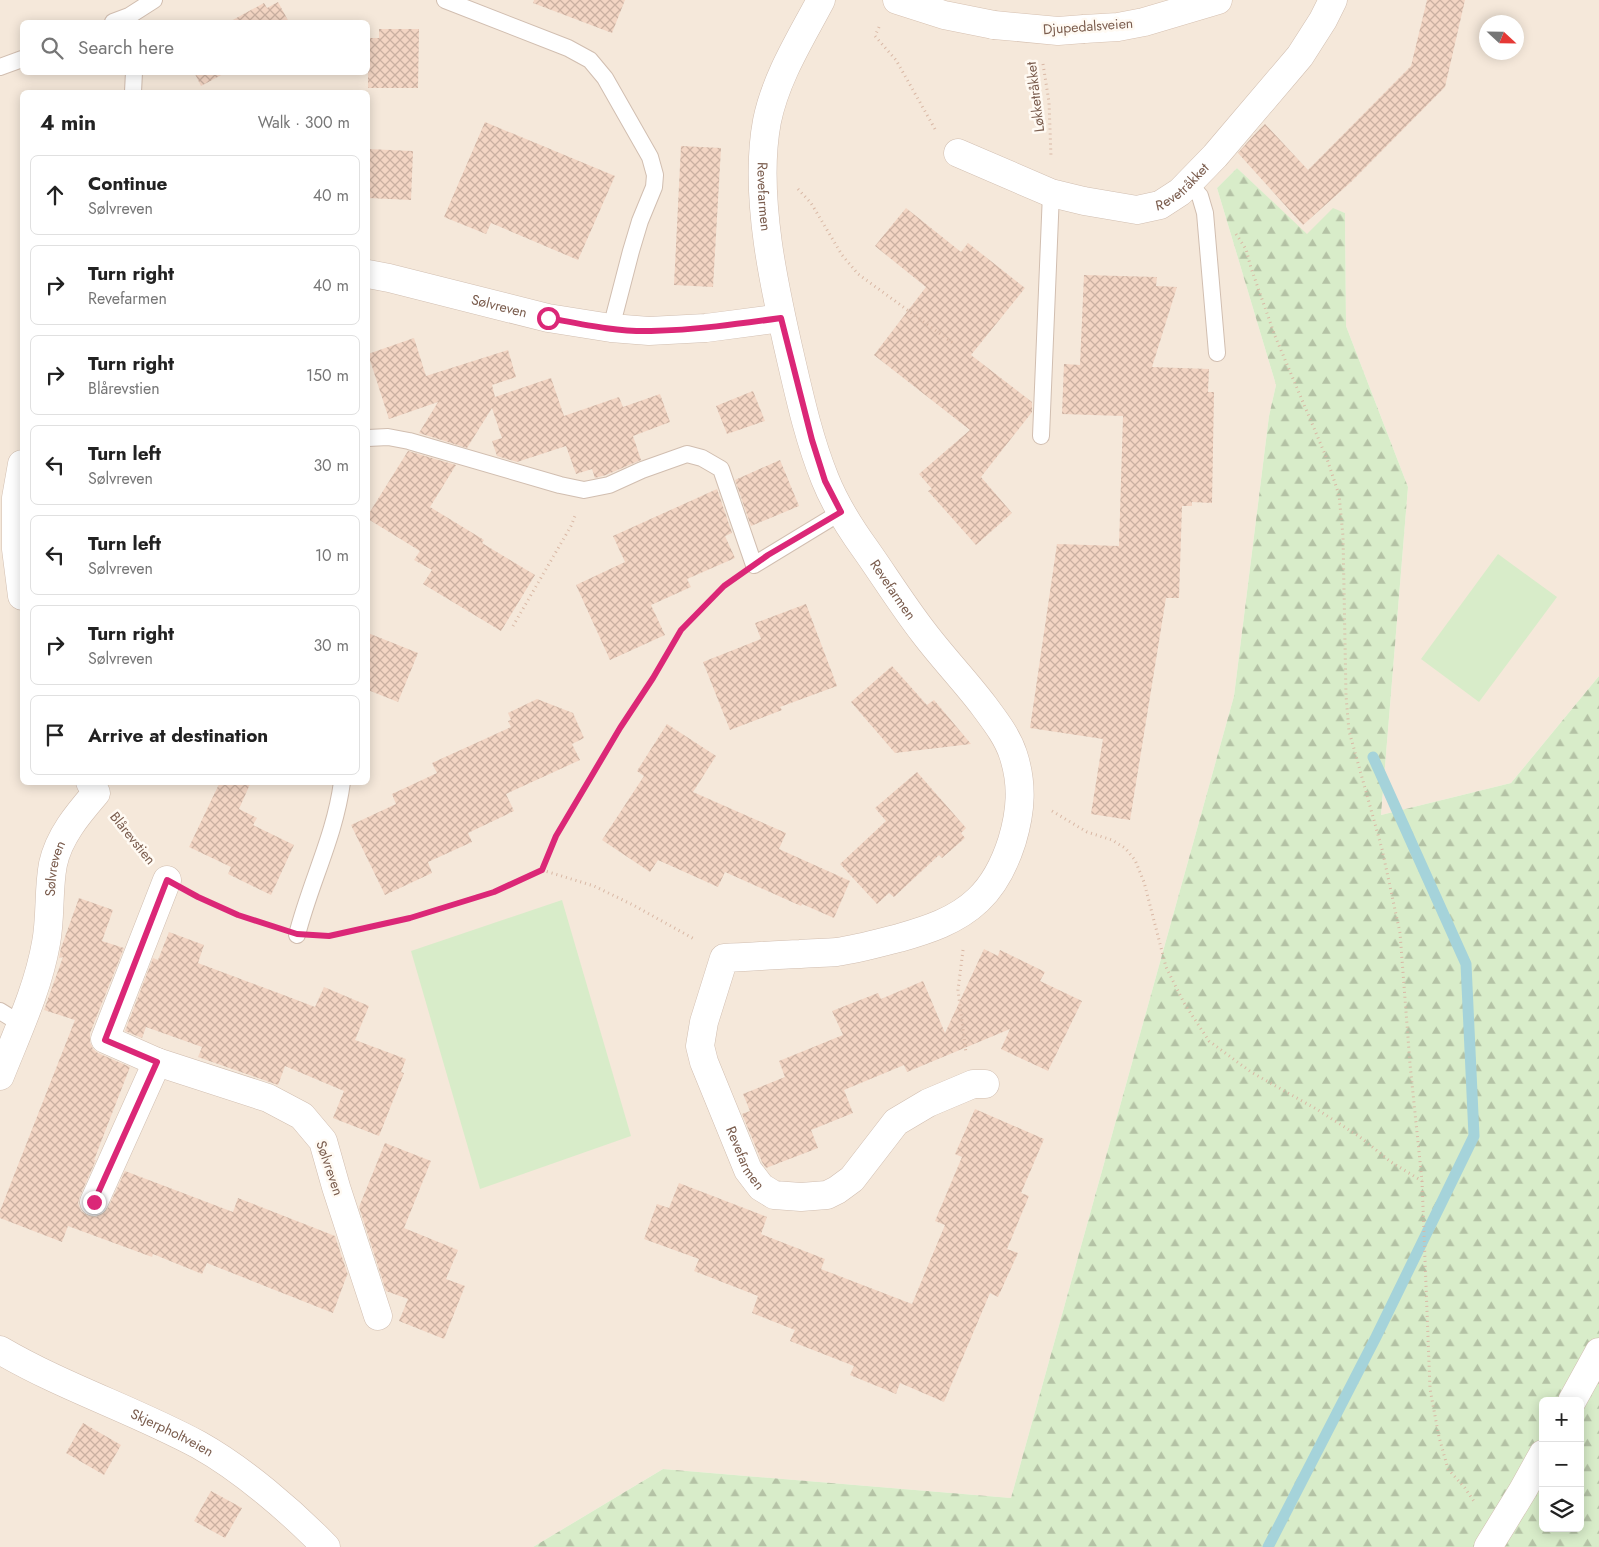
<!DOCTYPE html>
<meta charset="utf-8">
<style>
:root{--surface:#fff;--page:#f2f2f2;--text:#222;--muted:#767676;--line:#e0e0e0}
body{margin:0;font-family:Jost,sans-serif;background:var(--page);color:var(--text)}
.controls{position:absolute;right:15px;bottom:15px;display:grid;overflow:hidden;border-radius:8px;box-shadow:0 2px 12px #0003}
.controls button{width:45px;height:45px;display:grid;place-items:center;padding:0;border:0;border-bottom:1px solid var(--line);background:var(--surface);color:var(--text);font:25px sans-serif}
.compass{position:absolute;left:1479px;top:15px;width:45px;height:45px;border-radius:50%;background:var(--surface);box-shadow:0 2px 12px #0003;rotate:112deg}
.stop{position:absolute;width:15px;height:15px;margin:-11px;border:4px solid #db2777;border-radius:50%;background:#fff}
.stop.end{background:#db2777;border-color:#fff;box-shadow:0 1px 5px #0008}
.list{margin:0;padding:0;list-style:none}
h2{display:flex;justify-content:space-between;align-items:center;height:65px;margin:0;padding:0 20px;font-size:21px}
h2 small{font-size:16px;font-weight:400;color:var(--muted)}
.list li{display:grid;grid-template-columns:32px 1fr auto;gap:15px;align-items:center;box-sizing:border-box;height:80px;margin:0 10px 10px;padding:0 10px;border:1px solid var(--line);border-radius:8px}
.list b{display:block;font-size:19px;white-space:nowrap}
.list p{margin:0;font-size:16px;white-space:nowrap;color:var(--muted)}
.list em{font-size:16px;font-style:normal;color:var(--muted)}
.icon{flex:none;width:28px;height:28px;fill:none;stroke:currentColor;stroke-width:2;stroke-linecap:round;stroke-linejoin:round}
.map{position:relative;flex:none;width:1599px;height:1547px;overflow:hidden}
.search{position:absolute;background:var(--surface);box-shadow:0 2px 12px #0003;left:20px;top:20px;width:350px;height:55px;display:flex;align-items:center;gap:12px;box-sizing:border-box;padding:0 18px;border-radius:8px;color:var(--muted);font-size:19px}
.panel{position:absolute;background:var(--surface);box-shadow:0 2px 12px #0003;left:20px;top:90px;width:350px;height:695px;border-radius:8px}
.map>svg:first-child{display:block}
.residential{fill:#f5e8da;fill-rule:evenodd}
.forest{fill:url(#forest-firs);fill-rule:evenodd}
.park{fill:#d8ecc9}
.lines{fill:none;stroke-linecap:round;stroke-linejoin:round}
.stream{stroke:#a5d3da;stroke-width:11}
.building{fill:url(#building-cross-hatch)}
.lane-casing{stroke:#d1beb0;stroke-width:18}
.street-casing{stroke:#d1beb0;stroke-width:29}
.secondary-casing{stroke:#d6c0b0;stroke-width:29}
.path{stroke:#d9b8a5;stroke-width:3;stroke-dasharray:1 4;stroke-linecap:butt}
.lane{stroke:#fff;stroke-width:16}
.street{stroke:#fff;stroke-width:28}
.secondary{stroke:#fff;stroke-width:28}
.secondary-bridge-casing{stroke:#d6c0b0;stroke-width:29;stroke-linecap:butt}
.secondary-bridge{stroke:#fff;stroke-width:28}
.route{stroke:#db2777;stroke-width:6}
.labels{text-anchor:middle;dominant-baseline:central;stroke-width:5;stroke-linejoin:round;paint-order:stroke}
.street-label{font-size:14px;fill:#7a5c4d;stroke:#fffaf3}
</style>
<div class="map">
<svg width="1599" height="1547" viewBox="0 0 1599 1547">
<defs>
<pattern id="forest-firs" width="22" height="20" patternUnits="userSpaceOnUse" patternTransform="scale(1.25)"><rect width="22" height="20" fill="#d8ecc9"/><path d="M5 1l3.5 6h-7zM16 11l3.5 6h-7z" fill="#b4c2a5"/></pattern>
<pattern id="building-cross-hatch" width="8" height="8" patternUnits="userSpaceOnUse" patternTransform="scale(1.25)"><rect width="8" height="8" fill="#f3d5c3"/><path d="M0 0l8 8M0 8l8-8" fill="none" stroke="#cab0a1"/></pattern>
</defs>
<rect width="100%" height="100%" fill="#fdf6ec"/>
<path class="residential" d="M 0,0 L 1599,0 L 1599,676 L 1511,783 L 1381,815 L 1408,487 L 1346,326 L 1345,213 L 1333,209 L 1307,235 L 1237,168 L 1217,188 L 1276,385 L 1269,416 L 1234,696 L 1011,1498 L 663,1469 L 533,1547 L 0,1547 ZM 22,22 L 368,22 L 368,72 L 22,72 ZM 1486,22 L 1516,22 L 1516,52 L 1486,52 ZM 22,92 L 368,92 L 368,782 L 22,782 Z"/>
<path class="forest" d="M 1237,168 L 1307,234 L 1333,208 L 1345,213 L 1346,326 L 1408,487 L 1381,815 L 1511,783 L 1599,676 L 1599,1547 L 533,1547 L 663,1469 L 1011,1498 L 1234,696 L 1269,416 L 1276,385 L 1217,188 ZM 1543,1401 L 1580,1401 L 1580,1528 L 1543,1528 Z"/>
<g class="park">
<path d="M 1498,554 L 1557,597 L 1479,702 L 1421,659 Z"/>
<path d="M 562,900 L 631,1136 L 480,1189 L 411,951 Z"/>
</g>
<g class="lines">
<path class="stream" d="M 1268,1547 L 1376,1337 L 1474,1136 L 1466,964 L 1373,757"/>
</g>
<g class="building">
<path d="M 534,0 L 625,0 L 612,33 L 533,3 Z"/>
<path d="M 1427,0 L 1465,0 L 1445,87 L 1351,182 L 1303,225 L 1238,153 L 1254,135 L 1265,124 L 1308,170 L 1411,66 Z"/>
<path d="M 278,2 L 289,22 L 229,22 L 264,3 L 267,8 Z"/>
<path d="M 379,29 L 419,29 L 418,88 L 368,88 L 368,38 L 379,38 Z"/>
<path d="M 194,72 L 227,72 L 201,86 Z"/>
<path d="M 485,122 L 615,176 L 578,260 L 491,223 L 486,234 L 444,217 Z"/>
<path d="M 681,146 L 721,148 L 713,287 L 674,285 Z"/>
<path d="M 368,149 L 413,151 L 411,200 L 368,198 Z"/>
<path d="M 906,208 L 961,252 L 968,243 L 1025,288 L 971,355 L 1032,402 L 1032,412 L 981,477 L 1012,513 L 976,545 L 928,491 L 932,489 L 919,474 L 970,430 L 874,355 L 926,287 L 875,246 Z"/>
<path d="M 1084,275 L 1157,277 L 1156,286 L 1177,287 L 1152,367 L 1209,369 L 1208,392 L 1214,392 L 1212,503 L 1192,502 L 1192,506 L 1182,506 L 1179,598 L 1166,598 L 1130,820 L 1091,814 L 1103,739 L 1030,728 L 1057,544 L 1119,546 L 1123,416 L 1062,414 L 1064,364 L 1080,365 Z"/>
<path d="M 414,338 L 426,376 L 508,350 L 516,377 L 492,385 L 495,397 L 551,378 L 564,416 L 619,397 L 623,407 L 660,394 L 670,422 L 633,436 L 641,460 L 606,475 L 595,478 L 592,469 L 576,474 L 566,446 L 517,462 L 497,456 L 492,441 L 502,438 L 492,408 L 467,448 L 419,433 L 438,402 L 389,419 L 368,354 Z"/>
<path d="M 753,391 L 765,421 L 727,434 L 716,406 Z"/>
<path d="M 408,451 L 456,465 L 430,507 L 484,540 L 482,543 L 535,575 L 501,631 L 423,584 L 432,570 L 414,560 L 420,551 L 368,519 L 368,515 Z"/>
<path d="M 780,460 L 799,506 L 751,526 L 735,480 Z"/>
<path d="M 717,489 L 732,533 L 725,536 L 735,558 L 687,579 L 691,587 L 651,605 L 665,635 L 610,660 L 576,585 L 625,562 L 613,536 Z"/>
<path d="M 806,604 L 837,686 L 780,707 L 782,710 L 730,730 L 703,662 L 761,639 L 755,623 Z"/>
<path d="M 368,633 L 418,653 L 398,702 L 368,690 Z"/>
<path d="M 892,666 L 927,705 L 934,700 L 971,744 L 895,753 L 851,702 Z"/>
<path d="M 537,699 L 573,713 L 584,738 L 572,744 L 580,760 L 506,794 L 514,811 L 468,833 L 472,842 L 428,862 L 432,873 L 385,895 L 351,825 L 396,804 L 392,794 L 437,773 L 432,763 L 511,727 L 508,721 L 511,720 L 508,713 Z"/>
<path d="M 667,724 L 716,756 L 693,792 L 786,833 L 779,849 L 850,881 L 834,918 L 802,904 L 801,906 L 725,872 L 718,887 L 658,860 L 650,872 L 602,840 L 644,776 L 637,771 Z"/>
<path d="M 917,772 L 966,828 L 961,833 L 965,838 L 942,858 L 939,855 L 894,897 L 889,893 L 877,904 L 840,864 L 886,821 L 875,808 Z"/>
<path d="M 220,782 L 251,782 L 239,809 L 257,818 L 253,825 L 294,845 L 271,895 L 228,874 L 231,867 L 189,847 Z"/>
<path d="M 79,898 L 113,910 L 102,941 L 124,948 L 90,1033 L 90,1042 L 93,1049 L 98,1053 L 130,1067 L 94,1160 L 96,1160 L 80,1196 L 78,1203 L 81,1211 L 88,1216 L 96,1217 L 103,1214 L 108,1208 L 125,1171 L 233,1212 L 238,1198 L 335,1236 L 348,1275 L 347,1275 L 333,1313 L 207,1263 L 202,1274 L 153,1254 L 152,1257 L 68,1226 L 62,1242 L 0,1218 L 0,1211 L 75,1020 L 44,1010 L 63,957 L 59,958 L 61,948 Z"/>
<path d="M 169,932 L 204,945 L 198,963 L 281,994 L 315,1007 L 324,987 L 369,1006 L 355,1040 L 406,1059 L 401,1072 L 404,1073 L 379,1136 L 333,1118 L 344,1091 L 285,1066 L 278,1085 L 198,1057 L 202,1047 L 146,1027 L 142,1038 L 125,1031 L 153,958 L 158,960 Z"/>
<path d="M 984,949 L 998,956 L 1000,950 L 1045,972 L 1040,981 L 1082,1001 L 1048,1071 L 1001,1049 L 1010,1029 L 907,1072 L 904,1065 L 844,1090 L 853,1113 L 811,1130 L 818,1148 L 766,1168 L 762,1162 L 742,1114 L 750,1111 L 743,1094 L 785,1077 L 779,1061 L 843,1035 L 832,1011 L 878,993 L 881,999 L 923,981 L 945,1033 Z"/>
<path d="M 975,1109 L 1044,1139 L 1021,1193 L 1029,1196 L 1007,1249 L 1018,1253 L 998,1297 L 990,1293 L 944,1402 L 900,1383 L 896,1394 L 850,1375 L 854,1366 L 790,1341 L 795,1330 L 752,1313 L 758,1296 L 694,1271 L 699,1259 L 644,1239 L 657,1204 L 669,1208 L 679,1183 L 767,1217 L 761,1234 L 825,1259 L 821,1269 L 912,1304 L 945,1225 L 935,1221 L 962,1157 L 955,1154 Z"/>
<path d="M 385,1143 L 431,1161 L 404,1228 L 458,1250 L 446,1279 L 465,1286 L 444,1339 L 399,1321 L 408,1299 L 386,1291 L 359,1207 Z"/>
<path d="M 83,1423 L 121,1445 L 104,1475 L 66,1453 Z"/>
<path d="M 211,1491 L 242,1508 L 225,1538 L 194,1521 Z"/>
</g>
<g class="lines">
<defs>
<g id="lane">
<path d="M 445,0 L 568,48 L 590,60 L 605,78 L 650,157 L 655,175 L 654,187 L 640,221 L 631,251 L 611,328"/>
<path d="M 113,22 L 129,16 L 154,0"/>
<path d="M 0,67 L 22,59"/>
<path d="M 133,92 L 134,72"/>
<path d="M 1189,183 L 1200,196 L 1205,213 L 1217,353"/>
<path d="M 1041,436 L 1051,193"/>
<path d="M 368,438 L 388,437 L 409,441 L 560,485 L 584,490 L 609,485 L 642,470 L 687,454 L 702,458 L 721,469 L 754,565 L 841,512"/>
<path d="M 297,935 C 310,883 335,836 342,782"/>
<path d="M 0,1011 L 21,1024"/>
</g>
<g id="street">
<path id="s1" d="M 821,0 C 801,38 776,77 767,121 C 753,195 775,291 792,364 C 801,403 810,442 825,479 C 835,504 850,528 866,550 C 885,577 903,606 924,633 C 943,658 965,681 984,706 C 995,721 1007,736 1013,754 C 1023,784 1021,811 1012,841 C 1005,863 995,884 978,900 C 956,921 927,930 899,938 C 879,943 858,949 837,952 C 825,953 812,953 800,954 C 774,955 749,957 724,958 L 704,1022 L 700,1046 L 704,1062 L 748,1170 L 761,1187 L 774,1195 L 801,1197 L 827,1195 L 837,1190 L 852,1179 L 896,1122 L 928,1103 L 973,1084 L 985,1084"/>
<path id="s2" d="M 958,153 L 1051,193 L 1084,201 L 1137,210 L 1160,205 L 1180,192 L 1215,156 L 1300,56 L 1323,20 L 1333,0"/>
<path id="s3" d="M 368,274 L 389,278 L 548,318 L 611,328 L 649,331 L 706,328 L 781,318"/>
<path d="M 22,464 L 16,498 L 16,549 L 22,596"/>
<path d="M 167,880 L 105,1039 L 157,1062 L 268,1098 L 302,1116 L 323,1141 L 336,1187 L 378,1316"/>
<path id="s4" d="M 0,1076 C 17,1033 38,989 46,943 C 51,917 48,890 53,864 C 59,836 78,814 96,793 L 90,782"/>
<path d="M 94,1202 L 157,1062"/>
<path id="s5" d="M 0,1350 C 63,1387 134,1410 199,1445 C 242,1469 291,1511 326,1547"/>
<path d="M 1572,1401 L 1599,1352"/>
<path d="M 1488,1547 L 1523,1490 L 1543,1454"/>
</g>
<g id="secondary">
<path d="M 897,0 L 944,15 L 994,25"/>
<path d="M 1084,29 L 1118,27 L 1144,22 L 1218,0"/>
</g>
</defs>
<use href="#lane" class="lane-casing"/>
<use href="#street" class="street-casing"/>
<use href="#secondary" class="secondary-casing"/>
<g class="path">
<path d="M 879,27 L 875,36 L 896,60 L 935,129"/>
<path d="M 1043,64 L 1049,102 L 1051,157"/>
<path d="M 798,189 L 811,203 L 842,255 L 858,274 L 954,344"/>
<path d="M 1236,234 L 1246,249 L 1251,268 L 1275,336 L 1327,459 L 1339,495 L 1343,536 L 1346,696 L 1349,731 L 1382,849 L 1400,933 L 1410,1064 L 1422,1181 L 1430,1389 L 1439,1437 L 1448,1469 L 1465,1488 L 1475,1503"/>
<path d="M 513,626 L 571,526 L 575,516"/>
<path d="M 1052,811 L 1087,832 L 1112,840 L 1125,848 L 1135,860 L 1144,882 L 1166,967 L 1184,1003 L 1209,1041 L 1251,1072 L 1318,1110 L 1360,1137 L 1391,1162 L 1422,1181"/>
<path d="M 117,819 L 146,855"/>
<path d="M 542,870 L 594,886 L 633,905 L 696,940"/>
<path d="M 196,897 L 238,915 L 269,925"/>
<path d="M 327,936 L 354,931 L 410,917 L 494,891 L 542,870 L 556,836 L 681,630 L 723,586 L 731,581"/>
<path d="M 963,950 L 958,990 L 966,1053"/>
</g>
<use href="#lane" class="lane"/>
<use href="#street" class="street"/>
<use href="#secondary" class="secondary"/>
<defs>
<path id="secondary-bridge" d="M 994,25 L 1058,31 L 1084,29"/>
</defs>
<use href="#secondary-bridge" class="secondary-bridge-casing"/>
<use href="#secondary-bridge" class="secondary-bridge"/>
</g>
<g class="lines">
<path class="route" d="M 94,1202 L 157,1062 L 105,1040 L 167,880 L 198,897 L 238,915 L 297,934 L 329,936 L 410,918 L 494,892 L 542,870 L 556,836 L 620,728 L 653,678 L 681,630 L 724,586 L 768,555 L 841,512 L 825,481 L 812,440 L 781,318 C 738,324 695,330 651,331 C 617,332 581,324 548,318"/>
</g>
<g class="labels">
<g class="street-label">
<text transform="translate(1088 26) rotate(-4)">Djupedalsveien</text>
<text transform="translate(1035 97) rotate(-97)">Løkketråkket</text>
<text stroke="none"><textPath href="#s2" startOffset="241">Revetråkket</textPath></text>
<text stroke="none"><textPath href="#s1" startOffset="209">Revefarmen</textPath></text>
<text stroke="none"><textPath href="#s3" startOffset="135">Sølvreven</textPath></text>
<text stroke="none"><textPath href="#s1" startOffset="629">Revefarmen</textPath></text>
<text transform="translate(133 838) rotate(51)">Blårevstien</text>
<text stroke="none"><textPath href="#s4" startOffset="216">Sølvreven</textPath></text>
<text stroke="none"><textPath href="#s1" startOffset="1468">Revefarmen</textPath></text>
<text transform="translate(330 1168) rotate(71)">Sølvreven</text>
<text stroke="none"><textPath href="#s5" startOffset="191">Skjerpholtveien</textPath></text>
</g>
</g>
</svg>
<div class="controls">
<button>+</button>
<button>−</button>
<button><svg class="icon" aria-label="layers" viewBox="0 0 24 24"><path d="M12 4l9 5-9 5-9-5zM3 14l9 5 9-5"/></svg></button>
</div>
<svg class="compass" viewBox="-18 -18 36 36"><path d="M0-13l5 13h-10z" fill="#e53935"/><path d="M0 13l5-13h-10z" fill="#767676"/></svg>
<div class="stop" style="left:548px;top:318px"></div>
<div class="stop end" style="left:94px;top:1202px"></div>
<div class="search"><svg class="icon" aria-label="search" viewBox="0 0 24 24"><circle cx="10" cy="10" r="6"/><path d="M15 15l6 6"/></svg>Search here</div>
<section class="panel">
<h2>4 min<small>Walk · 300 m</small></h2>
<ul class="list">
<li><svg class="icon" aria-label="ahead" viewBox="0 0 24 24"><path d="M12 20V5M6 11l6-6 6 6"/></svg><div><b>Continue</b><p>Sølvreven</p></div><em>40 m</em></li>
<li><svg class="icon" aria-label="right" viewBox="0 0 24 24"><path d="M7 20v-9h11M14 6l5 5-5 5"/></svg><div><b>Turn right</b><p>Revefarmen</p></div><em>40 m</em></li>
<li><svg class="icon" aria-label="right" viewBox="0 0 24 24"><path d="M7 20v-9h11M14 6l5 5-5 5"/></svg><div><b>Turn right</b><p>Blårevstien</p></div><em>150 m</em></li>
<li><svg class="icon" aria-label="left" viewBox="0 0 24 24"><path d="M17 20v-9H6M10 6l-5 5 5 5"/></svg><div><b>Turn left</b><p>Sølvreven</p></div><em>30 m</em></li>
<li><svg class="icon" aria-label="left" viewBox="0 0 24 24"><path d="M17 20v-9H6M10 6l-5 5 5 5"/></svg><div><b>Turn left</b><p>Sølvreven</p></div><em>10 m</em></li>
<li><svg class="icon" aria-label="right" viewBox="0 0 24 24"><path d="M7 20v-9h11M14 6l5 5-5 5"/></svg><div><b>Turn right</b><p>Sølvreven</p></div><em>30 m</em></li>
<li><svg class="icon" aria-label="arrive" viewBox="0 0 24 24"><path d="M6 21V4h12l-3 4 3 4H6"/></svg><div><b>Arrive at destination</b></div></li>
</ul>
</section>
</div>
